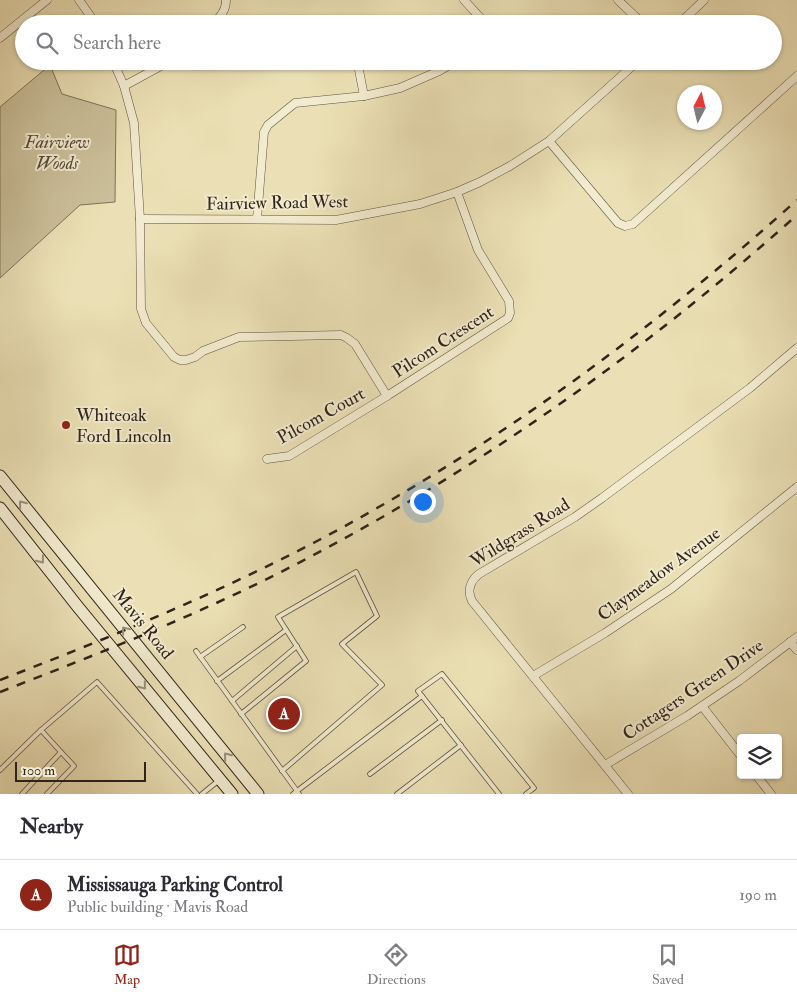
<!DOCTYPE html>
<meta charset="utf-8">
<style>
:root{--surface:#fff;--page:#f7f7f7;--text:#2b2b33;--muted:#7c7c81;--line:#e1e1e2;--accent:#8f2418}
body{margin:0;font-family:"IM FELL Double Pica",serif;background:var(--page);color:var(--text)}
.controls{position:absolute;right:15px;bottom:15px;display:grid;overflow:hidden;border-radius:5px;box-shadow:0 1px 4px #0004}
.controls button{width:45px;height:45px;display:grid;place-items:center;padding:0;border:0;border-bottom:1px solid var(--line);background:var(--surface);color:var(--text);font:25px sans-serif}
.compass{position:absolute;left:677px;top:85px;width:45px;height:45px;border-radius:50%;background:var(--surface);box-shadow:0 1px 4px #0004;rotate:7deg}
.scale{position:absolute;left:15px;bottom:12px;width:131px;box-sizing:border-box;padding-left:5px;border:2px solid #2e241a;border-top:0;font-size:14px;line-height:18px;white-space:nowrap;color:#2e241a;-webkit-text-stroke:4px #f2ebcf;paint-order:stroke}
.you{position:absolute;left:422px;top:501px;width:18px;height:18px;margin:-12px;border:4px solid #fff;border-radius:50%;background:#1a73e8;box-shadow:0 0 0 8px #1a73e833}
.badge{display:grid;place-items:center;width:32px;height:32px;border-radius:50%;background:var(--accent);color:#fff;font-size:16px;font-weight:700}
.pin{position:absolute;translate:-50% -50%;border:2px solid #fff;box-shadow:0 1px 5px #0006}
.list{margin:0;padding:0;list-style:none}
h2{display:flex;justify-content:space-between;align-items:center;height:65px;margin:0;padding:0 20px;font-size:21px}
h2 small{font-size:16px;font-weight:400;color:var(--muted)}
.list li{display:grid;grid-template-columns:32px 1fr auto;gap:15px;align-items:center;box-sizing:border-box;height:70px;padding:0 20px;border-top:1px solid var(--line)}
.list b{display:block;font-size:19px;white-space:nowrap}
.list p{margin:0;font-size:16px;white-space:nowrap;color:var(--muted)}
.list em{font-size:16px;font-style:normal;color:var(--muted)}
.icon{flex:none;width:28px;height:28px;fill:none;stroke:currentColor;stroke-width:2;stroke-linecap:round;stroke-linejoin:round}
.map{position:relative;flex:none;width:797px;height:794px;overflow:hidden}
.search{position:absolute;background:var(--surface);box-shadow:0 1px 4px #0004;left:15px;right:15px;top:15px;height:55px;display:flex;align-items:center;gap:12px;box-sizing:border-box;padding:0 18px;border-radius:28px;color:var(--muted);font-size:19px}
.sheet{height:135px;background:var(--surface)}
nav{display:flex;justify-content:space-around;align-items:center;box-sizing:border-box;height:70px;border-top:1px solid var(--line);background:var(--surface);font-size:14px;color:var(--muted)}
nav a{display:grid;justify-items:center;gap:2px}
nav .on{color:var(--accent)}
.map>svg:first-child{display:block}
.green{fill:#cbc09b;stroke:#7c725a}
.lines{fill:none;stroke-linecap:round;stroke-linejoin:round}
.service-casing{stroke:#5d5341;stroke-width:5.5}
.minor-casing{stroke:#5d5341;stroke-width:9}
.secondary-casing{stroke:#2e241a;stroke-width:13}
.service{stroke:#f2ebcf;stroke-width:4}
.minor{stroke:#f2ebcf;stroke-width:8}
.secondary{stroke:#f2ebcf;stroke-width:11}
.rail{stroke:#2e241a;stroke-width:2.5;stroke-dasharray:9 9;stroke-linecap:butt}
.oneway{stroke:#9a917e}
.poi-dot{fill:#8f2418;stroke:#f2ebcf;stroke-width:2}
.labels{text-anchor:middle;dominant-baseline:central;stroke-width:4;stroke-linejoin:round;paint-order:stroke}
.park-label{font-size:18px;font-style:italic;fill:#554b3a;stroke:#f2ebcf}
.street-label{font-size:18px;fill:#2e241a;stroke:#f2ebcf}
.poi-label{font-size:18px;fill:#2e241a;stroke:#f2ebcf;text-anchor:start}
</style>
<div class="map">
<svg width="797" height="794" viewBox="0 0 797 794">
<rect width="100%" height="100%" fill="#ebe0b5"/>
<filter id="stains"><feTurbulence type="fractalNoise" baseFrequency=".004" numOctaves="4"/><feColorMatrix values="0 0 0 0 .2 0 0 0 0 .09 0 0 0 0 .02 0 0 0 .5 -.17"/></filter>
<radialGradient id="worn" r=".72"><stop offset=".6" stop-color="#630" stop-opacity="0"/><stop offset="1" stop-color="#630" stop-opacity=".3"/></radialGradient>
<path class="green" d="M 50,65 L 62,94 L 116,110 L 115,202 L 80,205 L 0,278 L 0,107 Z"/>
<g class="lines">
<defs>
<g id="service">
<path d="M 196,651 L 297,791 L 293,794"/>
<path d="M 200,657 L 243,627"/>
<path d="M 217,681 L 286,630"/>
<path d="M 232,701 L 297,646"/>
<path d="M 241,714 L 306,661 L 278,617 L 356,572 L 377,616 L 342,644 L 382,685 L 282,771"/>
<path d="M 0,770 L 41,730"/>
<path d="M 370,774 L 442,720"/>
<path d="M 22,794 L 61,752 L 41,730 L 97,682 L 197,794"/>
<path d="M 47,794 L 74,766 L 61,752"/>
<path d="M 202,794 L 218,781"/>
<path d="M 299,794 L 297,791 L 422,696"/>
<path d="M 397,794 L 461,745"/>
<path d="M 499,794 L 418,691 L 442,674 L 534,788 L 526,794"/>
</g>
<g id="minor">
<path d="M 79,0 L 96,24"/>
<path d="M 464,0 L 486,24"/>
<path d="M 618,0 L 643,24"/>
<path d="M 213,24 C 220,17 226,11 226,0"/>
<path d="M 679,24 L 704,0"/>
<path d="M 0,38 L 47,0"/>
<path d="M 113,61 L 124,86 L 134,123 L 140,219 L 141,309 L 146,323 L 174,357 L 180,360 L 186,360 L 195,357 L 203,351 L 239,337 L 341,335 L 347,338 L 355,344 L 387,396"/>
<path d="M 359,70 L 364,96"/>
<path d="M 124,86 L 170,61"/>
<path d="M 549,141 L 618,223 L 625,226 L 633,224 L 797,76"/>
<path d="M 140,219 L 336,220 L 420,204 L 457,192 L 480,182 L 510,166 L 549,141 L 638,61"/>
<path d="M 257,219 L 264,132 L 268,125 L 295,103 L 364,96 L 400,88 L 439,71 L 456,61"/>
<path d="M 267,459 L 289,456 L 387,396 L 508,318 L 510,313 L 509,301 L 478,250 L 457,192"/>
<path d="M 790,642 L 797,650"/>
<path d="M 533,676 L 605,633 L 671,589 L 797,487"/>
<path d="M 702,706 L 741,756"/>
<path d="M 605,765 L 687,716 L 739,681 L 797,637"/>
<path d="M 756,775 L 771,794"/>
<path d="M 628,794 L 472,601 C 467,591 470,581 479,574 L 575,517 L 602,498 L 750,388 L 797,348"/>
</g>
<g id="secondary">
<path d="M 0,476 L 258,794"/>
<path d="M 0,508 L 78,607 L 232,794"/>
</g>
</defs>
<use href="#service" class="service-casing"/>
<use href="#minor" class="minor-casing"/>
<use href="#secondary" class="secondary-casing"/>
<use href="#service" class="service"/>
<use href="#minor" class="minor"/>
<use href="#secondary" class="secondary"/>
<g class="rail">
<path d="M 0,680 C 109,638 216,594 319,540 C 493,448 651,331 797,200"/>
<path d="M 0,692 C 95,655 190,618 281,572 C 471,475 638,357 797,215"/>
</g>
</g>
<defs><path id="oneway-chevron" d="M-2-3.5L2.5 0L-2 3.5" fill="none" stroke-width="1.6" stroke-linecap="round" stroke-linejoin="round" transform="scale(1.25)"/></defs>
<g class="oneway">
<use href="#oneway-chevron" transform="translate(22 504) rotate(-129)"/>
<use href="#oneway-chevron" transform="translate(41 560) rotate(52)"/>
<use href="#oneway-chevron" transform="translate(125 630) rotate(-129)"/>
<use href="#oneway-chevron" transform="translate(143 686) rotate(51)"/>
<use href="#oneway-chevron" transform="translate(227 756) rotate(-129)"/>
</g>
<circle class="poi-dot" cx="66" cy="425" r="5"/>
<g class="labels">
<g class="park-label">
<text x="57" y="142">Fairview<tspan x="57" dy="21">Woods</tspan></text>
</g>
<g class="street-label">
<text transform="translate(277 203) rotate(-1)">Fairview Road West</text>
<text transform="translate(443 342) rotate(-33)">Pilcom Crescent</text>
<text transform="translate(321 416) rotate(-29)">Pilcom Court</text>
<text transform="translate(520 533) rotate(-32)">Wildgrass Road</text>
<text transform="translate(659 574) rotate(-36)">Claymeadow Avenue</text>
<text transform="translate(143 624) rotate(51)">Mavis Road</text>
<text transform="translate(693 690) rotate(-34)">Cottagers Green Drive</text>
</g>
<g class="poi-label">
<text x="76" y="415">Whiteoak<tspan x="76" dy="21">Ford Lincoln</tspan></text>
</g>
</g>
<rect width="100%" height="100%" filter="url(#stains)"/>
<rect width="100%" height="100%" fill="url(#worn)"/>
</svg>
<div class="controls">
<button><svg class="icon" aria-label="layers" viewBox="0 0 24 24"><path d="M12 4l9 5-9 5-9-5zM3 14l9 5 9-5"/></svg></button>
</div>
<svg class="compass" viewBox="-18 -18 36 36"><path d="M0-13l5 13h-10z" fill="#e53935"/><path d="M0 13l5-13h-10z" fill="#7c7c81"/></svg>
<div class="scale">100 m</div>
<div class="you"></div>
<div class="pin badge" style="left:284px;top:714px">A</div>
<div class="search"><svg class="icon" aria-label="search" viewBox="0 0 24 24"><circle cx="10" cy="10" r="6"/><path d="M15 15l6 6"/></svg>Search here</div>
</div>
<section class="sheet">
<h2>Nearby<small></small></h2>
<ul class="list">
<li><span class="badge">A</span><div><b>Mississauga Parking Control</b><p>Public building · Mavis Road</p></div><em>190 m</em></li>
</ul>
</section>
<nav>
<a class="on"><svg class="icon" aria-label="map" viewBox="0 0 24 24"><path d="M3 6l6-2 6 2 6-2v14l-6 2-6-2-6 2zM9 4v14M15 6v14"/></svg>Map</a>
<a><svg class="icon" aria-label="directions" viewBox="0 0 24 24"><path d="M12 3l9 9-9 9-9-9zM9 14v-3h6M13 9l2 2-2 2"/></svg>Directions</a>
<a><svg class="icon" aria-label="saved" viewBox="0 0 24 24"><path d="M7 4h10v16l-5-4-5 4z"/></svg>Saved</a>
</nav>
